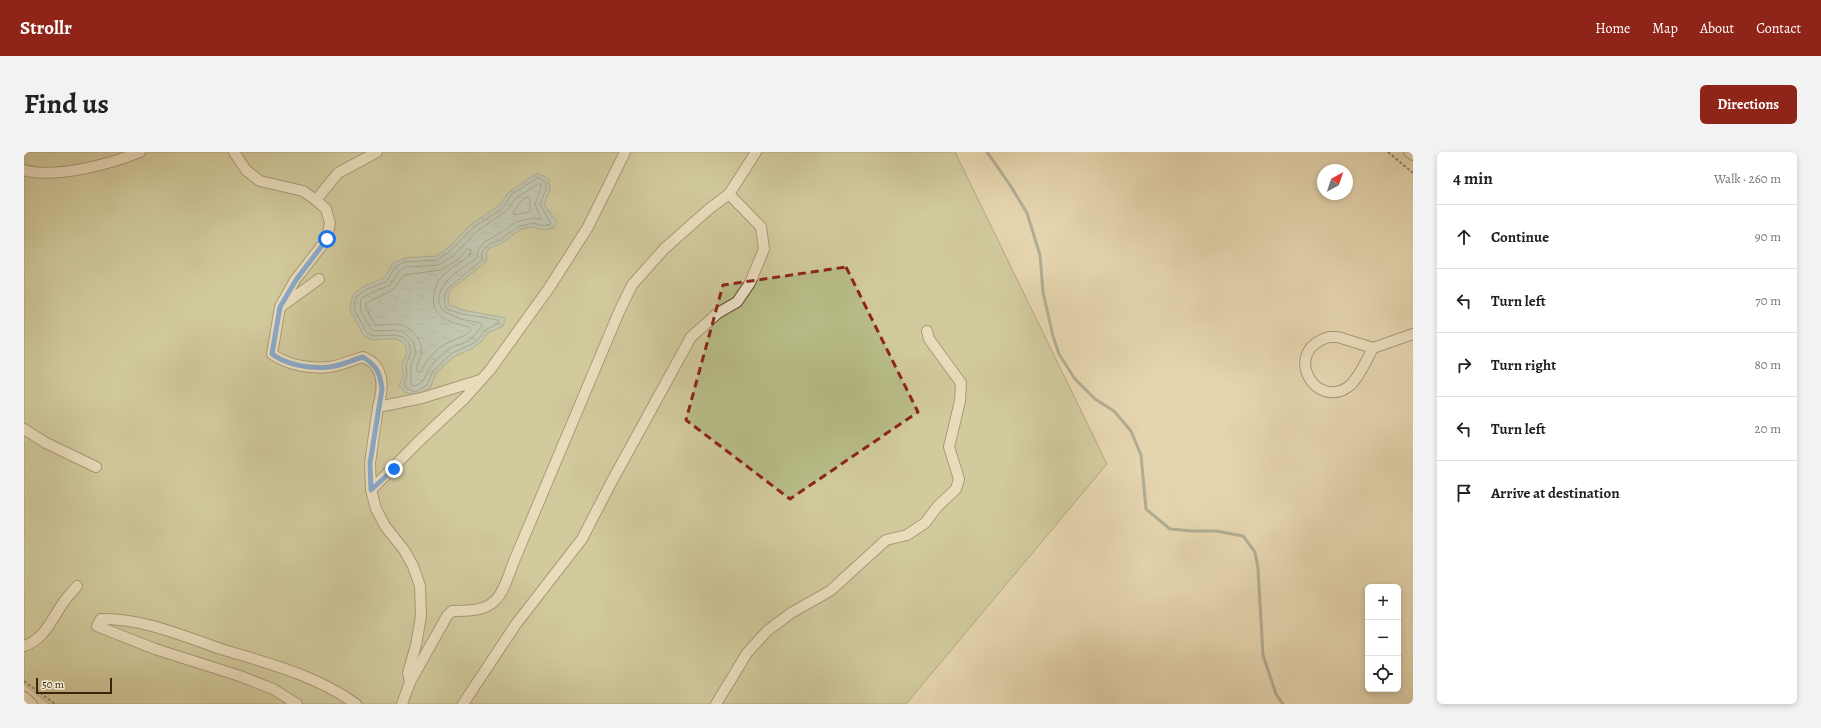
<!DOCTYPE html>
<meta charset="utf-8">
<style>
:root{--surface:#fff;--page:#f2f2f2;--text:#222;--muted:#767676;--line:#e0e0e0;--accent:#8f2418}
body{margin:0;font-family:Alegreya,serif;background:var(--page);color:var(--text)}
.controls{position:absolute;right:12px;bottom:12px;display:grid;overflow:hidden;border-radius:6px;box-shadow:0 2px 6px #0003}
.controls button{width:36px;height:36px;display:grid;place-items:center;padding:0;border:0;border-bottom:1px solid var(--line);background:var(--surface);color:var(--text);font:20px sans-serif}
.compass{position:absolute;left:1293px;top:12px;width:36px;height:36px;border-radius:50%;background:var(--surface);box-shadow:0 2px 6px #0003;rotate:40deg}
.scale{position:absolute;left:12px;bottom:10px;width:76px;box-sizing:border-box;padding-left:4px;border:2px solid #3c2409;border-top:0;font-size:11px;line-height:14px;white-space:nowrap;color:#3c2409;-webkit-text-stroke:3px #eee4cb;paint-order:stroke}
.stop{position:absolute;width:12px;height:12px;margin:-9px;border:3px solid #1a73e8;border-radius:50%;background:#fff}
.stop.end{background:#1a73e8;border-color:#fff;box-shadow:0 1px 4px #0008}
.list{margin:0;padding:0;list-style:none}
h2{display:flex;justify-content:space-between;align-items:center;height:52px;margin:0;padding:0 16px;font-size:17px}
h2 small{font-size:13px;font-weight:400;color:var(--muted)}
.list li{display:grid;grid-template-columns:26px 1fr auto;gap:12px;align-items:center;box-sizing:border-box;height:64px;padding:0 16px;border-top:1px solid var(--line)}
.list b{display:block;font-size:15px;white-space:nowrap}
.list em{font-size:13px;font-style:normal;color:var(--muted)}
.icon{flex:none;width:22px;height:22px;fill:none;stroke:currentColor;stroke-width:2;stroke-linecap:round;stroke-linejoin:round}
.map{position:relative;flex:none;width:1389px;height:552px;overflow:hidden;border-radius:6px}
header{display:flex;align-items:center;gap:24px;box-sizing:border-box;height:56px;padding:0 20px;background:var(--accent);color:#fff}
header strong{font-size:19px}
nav{display:flex;gap:22px;margin-inline-start:auto;font-size:14px}
.intro{display:flex;align-items:center;justify-content:space-between;box-sizing:border-box;height:96px;padding:0 24px}
h1{margin:0;font-size:28px}
.button{padding:10px 18px;border-radius:6px;background:var(--accent);color:#fff;font-size:14px;font-weight:700}
main{display:flex;gap:24px;padding:0 24px}
aside{flex:1;background:var(--surface);border-radius:6px;box-shadow:0 2px 6px #0003}
.map>svg:first-child{display:block}
.grass{fill:#b8bd88;stroke:#7a7048}
.water{fill:url(#water-ripples);stroke:#737c6f}
.lines{fill:none;stroke-linecap:round;stroke-linejoin:round}
.shore{stroke:#6a6e5e;stroke-width:1}
.stream{stroke:#737c6f;stroke-width:3}
.minor-casing{stroke:#665032;stroke-width:12}
.path{stroke:#3c2409;stroke-width:2;stroke-dasharray:3 2;stroke-linecap:butt}
.minor{stroke:#eee4cb;stroke-width:10}
.route{stroke:#1a73e8;stroke-width:5}
.marked{fill:none;stroke:#8f2418;stroke-width:3;stroke-dasharray:8 5;stroke-linejoin:round}
</style>
<header>
<strong>Strollr</strong>
<nav><a>Home</a><a>Map</a><a>About</a><a>Contact</a></nav>
</header>
<div class="intro"><h1>Find us</h1><a class="button">Directions</a></div>
<main>
<div class="map">
<svg width="1389" height="552" viewBox="0 0 1389 552">
<defs>
<pattern id="water-ripples" width="26" height="14" patternUnits="userSpaceOnUse"><rect width="26" height="14" fill="#98b7b3"/><path d="M2 4q2-2 4 0t4 0M15 11q2-2 4 0t4 0" fill="none" stroke="#7d9590"/></pattern>
</defs>
<rect width="100%" height="100%" fill="#e5d6af"/>
<filter id="stains"><feTurbulence type="fractalNoise" baseFrequency=".005" numOctaves="4"/><feColorMatrix values="0 0 0 0 .2 0 0 0 0 .09 0 0 0 0 .02 0 0 0 .5 -.17"/></filter>
<radialGradient id="worn" r=".72"><stop offset=".6" stop-color="#630" stop-opacity="0"/><stop offset="1" stop-color="#630" stop-opacity=".3"/></radialGradient>
<path class="grass" d="M 0,0 L 931,0 L 1083,312 L 882,552 L 25,552 L 0,532 Z"/>
<path class="water" d="M 513,21 L 525,27 L 526,37 L 520,52 L 533,70 L 530,76 L 518,78 L 509,75 L 497,77 L 478,91 L 466,96 L 462,101 L 463,105 L 462,110 L 426,138 L 424,149 L 426,153 L 439,158 L 482,166 L 479,174 L 464,181 L 457,190 L 448,197 L 431,204 L 412,221 L 406,236 L 392,244 L 381,240 L 375,234 L 379,224 L 378,211 L 383,201 L 381,193 L 377,189 L 370,187 L 348,188 L 340,184 L 327,160 L 326,152 L 330,141 L 341,134 L 360,126 L 369,111 L 380,106 L 412,104 L 424,96 L 447,72 L 476,53 L 484,41 Z"/>
<g class="lines">
<g class="shore">
<path d="M 514,26 L 522,30 L 522,37 L 516,52 L 527,72 L 519,74 L 510,71 L 495,74 L 476,88 L 464,93 L 458,100 L 458,108 L 423,137 L 420,149 L 423,157 L 438,162 L 474,168 L 475,171 L 461,178 L 454,188 L 446,193 L 428,201 L 409,219 L 403,233 L 392,240 L 383,237 L 380,232 L 383,224 L 382,212 L 387,201 L 385,191 L 379,185 L 371,183 L 349,184 L 343,181 L 331,159 L 330,152 L 333,144 L 343,137 L 362,130 L 372,114 L 381,110 L 413,108 L 426,99 L 450,75 L 479,56 L 487,43 Z"/>
<path d="M 514,32 L 517,32 L 517,36 L 511,52 L 517,67 L 508,66 L 492,70 L 473,83 L 460,90 L 454,98 L 453,106 C 437,117 403,136 419,159 L 436,167 L 457,171 L 458,174 L 450,184 L 444,189 L 426,196 L 411,209 L 405,217 L 399,229 L 392,234 L 387,233 L 387,213 L 392,201 L 389,189 L 379,180 L 371,178 L 350,179 L 347,177 L 336,158 L 337,147 L 345,142 L 366,133 L 376,118 L 382,115 L 414,113 L 429,104 L 453,79 L 482,59 L 491,47 Z"/>
<path d="M 503,45 L 506,46 L 506,60 L 490,63 L 489,61 L 495,51 Z"/>
<path d="M 444,97 L 447,98 L 446,103 C 436,111 423,118 415,128 C 412,132 411,138 410,143 C 406,166 428,171 446,175 L 447,178 C 441,185 434,186 425,190 C 413,195 402,208 397,220 L 394,220 C 390,213 396,210 397,203 C 400,187 386,172 370,172 C 364,172 358,173 351,173 L 342,156 L 342,151 L 369,138 L 380,123 L 417,118 L 433,108 Z"/>
</g>
<path class="stream" d="M 963,0 L 986,33 L 1003,61 L 1016,103 L 1019,140 L 1029,184 L 1035,202 L 1051,227 L 1071,247 L 1090,259 L 1107,279 L 1117,303 L 1122,357 L 1146,377 L 1168,379 L 1192,379 L 1219,384 L 1231,400 L 1234,416 L 1239,503 L 1252,542 L 1259,552"/>
<defs>
<g id="minor">
<path d="M 210,0 L 222,18 L 236,29 L 279,39 L 292,48 L 314,21 L 353,0"/>
<path d="M 1385,0 L 1389,3"/>
<path d="M 0,18 C 30,27 87,12 116,0"/>
<path d="M 292,48 L 302,57 L 306,71 L 303,87 L 271,128 L 256,155 L 248,202 C 263,213 286,217 305,215 C 316,214 328,208 339,205 C 342,207 348,209 350,212 C 361,224 358,241 354,255"/>
<path d="M 258,154 L 295,127"/>
<path d="M 1305,185 L 1314,185 L 1349,196 C 1343,207 1334,228 1324,235 C 1291,258 1257,199 1305,185 Z"/>
<path d="M 1349,196 L 1389,182"/>
<path d="M 456,228 L 398,246 L 354,255 L 346,311 L 347,338 L 393,291 L 441,246 L 466,218 L 525,136 L 564,75 L 601,0"/>
<path d="M 0,277 L 22,291 L 72,315"/>
<path d="M 347,338 L 352,357 L 361,374 L 380,398 L 389,414 L 396,434 L 397,464 L 392,493 L 384,521 L 386,530"/>
<path d="M 0,494 C 20,488 28,467 39,451 C 43,445 48,440 53,434"/>
<path d="M 0,545 L 8,552"/>
<path d="M 273,552 L 249,537 L 216,524 L 131,497 L 73,474 L 77,467 C 118,466 159,484 197,497 C 246,512 289,522 332,552"/>
<path d="M 378,552 L 386,530 L 423,464 L 428,459 C 473,460 476,448 490,409 L 595,160 L 608,133 L 640,97 L 685,57 L 705,42 L 732,0"/>
<path d="M 439,552 L 492,472 L 558,387 L 588,329 L 667,185 L 694,161 L 713,150 L 726,131 L 740,97 L 737,75 L 705,42"/>
<path d="M 692,552 L 723,501 L 743,479 L 767,461 L 806,439 L 862,388 L 883,383 L 901,371 L 913,355 L 932,337 L 935,327 L 925,295 L 936,249 L 937,231 L 905,187 L 903,179"/>
</g>
</defs>
<use href="#minor" class="minor-casing"/>
<g class="path">
<path d="M 1364,0 L 1389,21"/>
<path d="M 0,529 L 31,552"/>
</g>
<use href="#minor" class="minor"/>
</g>
<g class="lines">
<path class="route" d="M 303,87 L 272,128 L 256,155 L 248,202 C 263,213 286,217 305,215 C 316,214 328,208 339,205 C 353,214 356,221 358,237 L 346,311 L 347,338 L 370,317"/>
</g>
<path d="M0 0H1389V552H0ZM 822,115 L 894,260 L 766,347 L 662,268 L 699,133 Z" fill="#e5d6af" fill-opacity=".55" fill-rule="evenodd"/>
<path class="marked" d="M 822,115 L 894,260 L 766,347 L 662,268 L 699,133 Z"/>
<rect width="100%" height="100%" filter="url(#stains)"/>
<rect width="100%" height="100%" fill="url(#worn)"/>
</svg>
<div class="controls">
<button>+</button>
<button>−</button>
<button><svg class="icon" aria-label="locate" viewBox="0 0 24 24"><circle cx="12" cy="12" r="6"/><path d="M12 2v4M12 18v4M2 12h4M18 12h4"/></svg></button>
</div>
<svg class="compass" viewBox="-18 -18 36 36"><path d="M0-13l5 13h-10z" fill="#e53935"/><path d="M0 13l5-13h-10z" fill="#767676"/></svg>
<div class="scale">50 m</div>
<div class="stop" style="left:303px;top:87px"></div>
<div class="stop end" style="left:370px;top:317px"></div>
</div>
<aside>
<h2>4 min<small>Walk · 260 m</small></h2>
<ul class="list">
<li><svg class="icon" aria-label="ahead" viewBox="0 0 24 24"><path d="M12 20V5M6 11l6-6 6 6"/></svg><div><b>Continue</b></div><em>90 m</em></li>
<li><svg class="icon" aria-label="left" viewBox="0 0 24 24"><path d="M17 20v-9H6M10 6l-5 5 5 5"/></svg><div><b>Turn left</b></div><em>70 m</em></li>
<li><svg class="icon" aria-label="right" viewBox="0 0 24 24"><path d="M7 20v-9h11M14 6l5 5-5 5"/></svg><div><b>Turn right</b></div><em>80 m</em></li>
<li><svg class="icon" aria-label="left" viewBox="0 0 24 24"><path d="M17 20v-9H6M10 6l-5 5 5 5"/></svg><div><b>Turn left</b></div><em>20 m</em></li>
<li><svg class="icon" aria-label="arrive" viewBox="0 0 24 24"><path d="M6 21V4h12l-3 4 3 4H6"/></svg><div><b>Arrive at destination</b></div></li>
</ul>
</aside>
</main>
